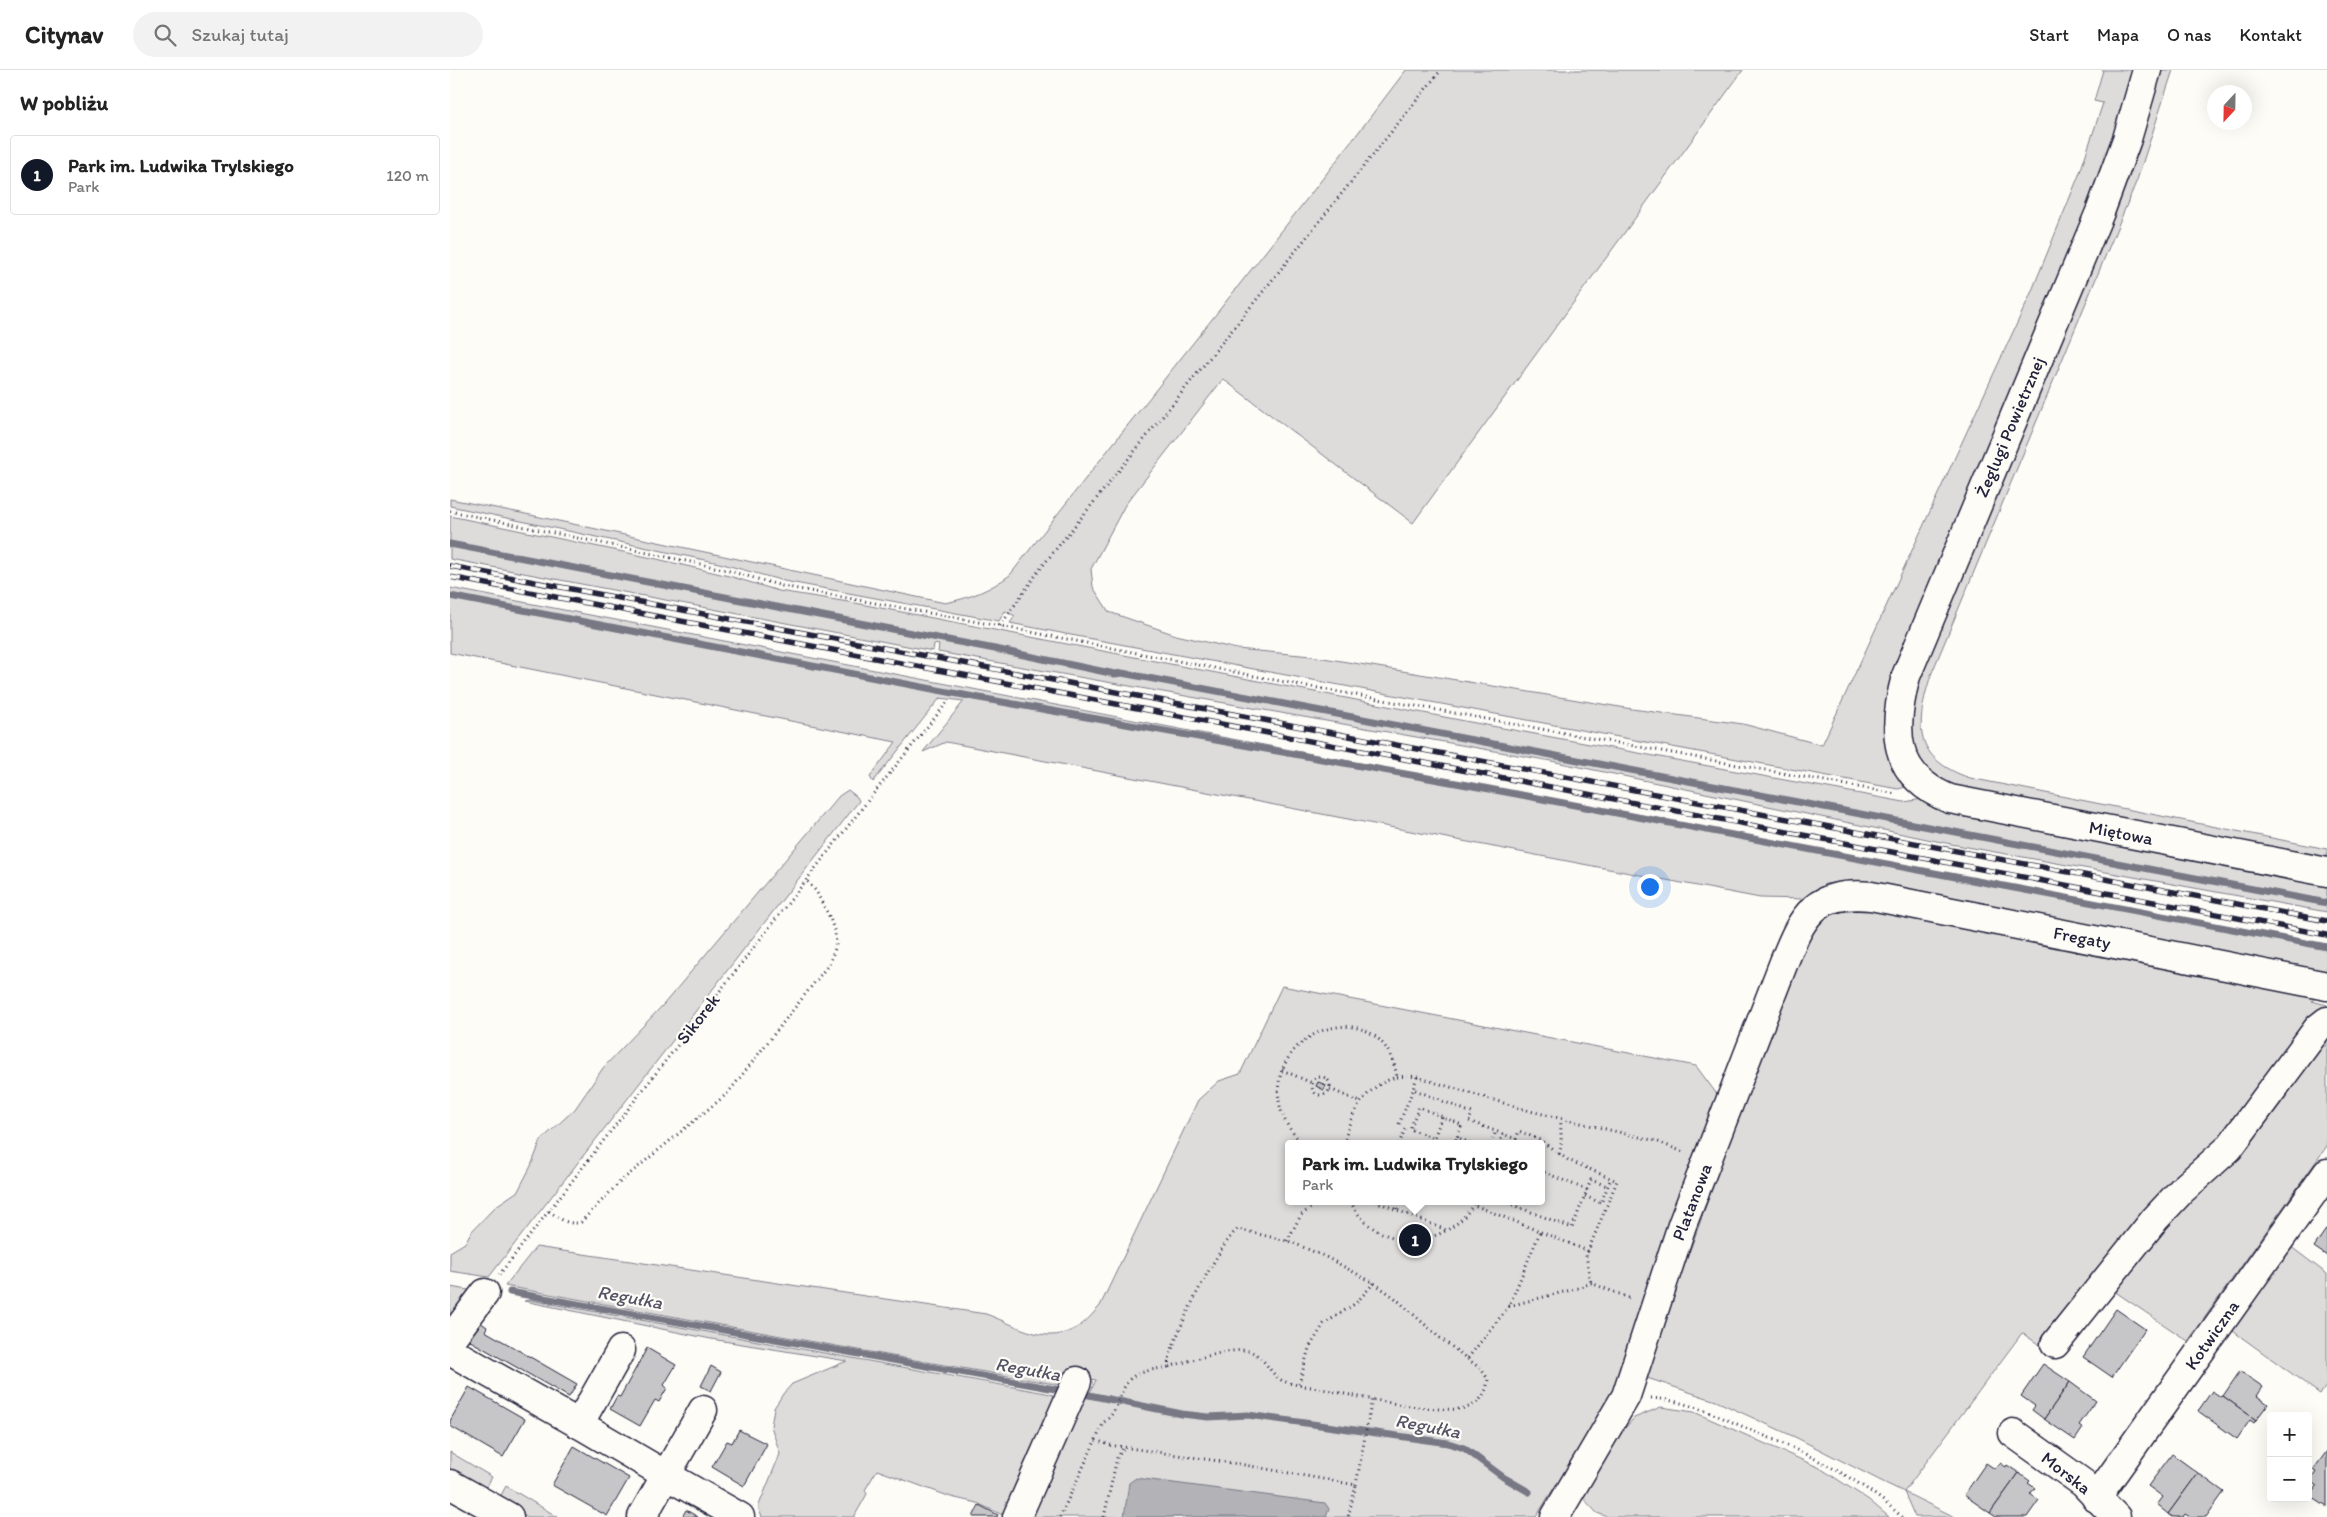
<!DOCTYPE html>
<html lang="pl">
<meta charset="utf-8">
<style>
:root{--surface:#fff;--page:#f2f2f2;--text:#222;--muted:#767676;--line:#e0e0e0;--accent:#111827}
body{margin:0;font-family:Itim,sans-serif;background:var(--page);color:var(--text)}
.controls{position:absolute;right:15px;bottom:15px;display:grid;overflow:hidden;border-radius:5px;box-shadow:0 5px 20px #0002}
.controls button{width:45px;height:45px;display:grid;place-items:center;padding:0;border:0;border-bottom:1px solid var(--line);background:var(--surface);color:var(--text);font:25px sans-serif}
.compass{position:absolute;left:1757px;top:15px;width:45px;height:45px;border-radius:50%;background:var(--surface);box-shadow:0 5px 20px #0002;rotate:202deg}
.you{position:absolute;left:1199px;top:816px;width:18px;height:18px;margin:-12px;border:4px solid #fff;border-radius:50%;background:#1a73e8;box-shadow:0 0 0 8px #1a73e833}
.badge{display:grid;place-items:center;width:32px;height:32px;border-radius:50%;background:var(--accent);color:#fff;font-size:16px;font-weight:700}
.pin{position:absolute;translate:-50% -50%;border:2px solid #fff;box-shadow:0 1px 5px #0006}
.popup{position:absolute;left:835px;top:1070px;width:260px;height:65px;box-sizing:border-box;display:grid;place-content:center;border-radius:5px;background:var(--surface);filter:drop-shadow(0 1px 4px #0005);font-size:16px;white-space:nowrap;color:var(--muted)}
.popup b{font-size:19px;color:var(--text)}
.popup::after{content:'';position:absolute;left:50%;top:100%;margin-left:-10px;border:10px solid transparent;border-top-color:var(--surface)}
.list{margin:0;padding:0;list-style:none}
h2{display:flex;justify-content:space-between;align-items:center;height:65px;margin:0;padding:0 20px;font-size:21px}
h2 small{font-size:16px;font-weight:400;color:var(--muted)}
.list li{display:grid;grid-template-columns:32px 1fr auto;gap:15px;align-items:center;box-sizing:border-box;height:80px;margin:0 10px 10px;padding:0 10px;border:1px solid var(--line);border-radius:5px}
.list b{display:block;font-size:19px;white-space:nowrap}
.list p{margin:0;font-size:16px;white-space:nowrap;color:var(--muted)}
.list em{font-size:16px;font-style:normal;color:var(--muted)}
.icon{flex:none;width:28px;height:28px;fill:none;stroke:currentColor;stroke-width:2;stroke-linecap:round;stroke-linejoin:round}
.map{position:relative;flex:none;width:1877px;height:1447px;overflow:hidden}
header{display:flex;align-items:center;gap:30px;box-sizing:border-box;height:70px;padding:0 25px;background:var(--surface);border-bottom:1px solid var(--line)}
header strong{font-size:24px}
nav{display:flex;gap:28px;margin-inline-start:auto;font-size:18px}
.search{width:350px;height:45px;background:var(--page);display:flex;align-items:center;gap:12px;box-sizing:border-box;padding:0 18px;border-radius:28px;color:var(--muted);font-size:19px}
main{display:flex}
aside{flex:1;background:var(--surface)}
.map>svg:first-child{display:block}
.green{fill:#dddcdb;stroke:#807f8b;fill-rule:evenodd}
.water{fill:#b2b2b7;stroke:#787885}
.lines{fill:none;stroke-linecap:round;stroke-linejoin:round}
.stream{stroke:#787885;stroke-width:7}
.building{fill:#c6c6c8;stroke:#22223b}
.minor-casing{stroke:#22223b;stroke-width:31}
.path{stroke:#22223b;stroke-width:3;stroke-dasharray:1 4;stroke-linecap:butt}
.minor{stroke:#fdfcf7;stroke-width:28}
.rail-casing{stroke:#22223b;stroke-width:5.5}
.rail{stroke:#fdfcf7;stroke-width:4;stroke-dasharray:11;stroke-linecap:butt}
.labels{text-anchor:middle;dominant-baseline:central;stroke-width:4.5;stroke-linejoin:round;paint-order:stroke}
.street-label{font-size:18px;fill:#22223b;stroke:#fdfcf7}
.water-label{font-size:19px;font-style:italic;fill:#545466;stroke:#fdfcf7}
</style>
<header>
<strong>Citynav</strong>
<div class="search"><svg class="icon" aria-label="search" viewBox="0 0 24 24"><circle cx="10" cy="10" r="6"/><path d="M15 15l6 6"/></svg>Szukaj tutaj</div>
<nav><a>Start</a><a>Mapa</a><a>O nas</a><a>Kontakt</a></nav>
</header>
<main>
<aside>
<h2>W pobliżu<small></small></h2>
<ul class="list">
<li><span class="badge">1</span><div><b>Park im. Ludwika Trylskiego</b><p>Park</p></div><em>120 m</em></li>
</ul>
</aside>
<div class="map">
<svg width="1877" height="1447" viewBox="0 0 1877 1447">
<rect width="100%" height="100%" fill="#fdfcf7"/>
<filter id="ink" filterUnits="userSpaceOnUse"><feTurbulence type="fractalNoise" baseFrequency=".02" numOctaves="2"/><feDisplacementMap in="SourceGraphic" scale="10" xChannelSelector="R" yChannelSelector="G"/><feConvolveMatrix kernelMatrix="1 2 1 2 8 2 1 2 1" color-interpolation-filters="sRGB"/></filter>
<g filter="url(#ink)">
<g class="green">
<path d="M 956,0 L 1293,0 L 963,453 L 773,309 L 675,435 L 641,499 L 643,517 L 659,542 L 726,565 L 787,579 L 861,586 L 1182,639 L 1293,654 L 1372,675 L 1581,223 L 1629,105 L 1653,33 L 1644,31 L 1653,0 L 1687,0 L 1674,48 L 1444,612 L 1456,717 L 1448,719 L 621,565 L 560,553 L 565,546 L 555,541 L 549,551 L 334,511 L 269,493 L 0,436 L 0,429 L 71,443 L 495,533 C 520,528 540,520 560,505 C 691,336 827,171 956,0 Z"/>
<path d="M 1706,0 L 1723,0 L 1687,110 L 1481,605 C 1465,655 1463,689 1520,708 L 1877,779 L 1877,792 L 1499,717 L 1470,693 L 1458,661 L 1469,601 Z"/>
<path d="M 0,446 L 207,489 L 279,506 L 329,521 L 405,533 L 1020,652 L 1454,732 L 1473,729 L 1489,739 L 1534,750 L 1877,813 L 1877,842 L 1501,774 L 1101,691 L 488,582 L 489,575 L 484,574 L 483,581 L 0,489 Z"/>
<path d="M 0,518 L 766,666 L 1877,875 L 1877,906 L 1435,819 L 1390,812 L 1375,814 L 1355,829 L 1310,828 L 496,672 L 473,682 L 514,631 L 490,628 L 423,712 L 420,707 L 446,672 L 0,583 Z"/>
<path d="M 398,720 L 407,727 L 409,731 L 39,1207 L 0,1201 L 0,1182 L 15,1173 L 21,1162 L 46,1136 L 68,1121 L 81,1096 L 91,1070 L 125,1039 L 153,998 L 213,935 L 389,726 Z"/>
<path d="M 1420,837 L 1869,924 L 1862,931 L 1877,935 L 1877,938 L 1594,1278 L 1572,1263 L 1454,1422 L 1505,1447 L 1465,1447 L 1454,1422 L 1433,1412 L 1347,1368 L 1266,1331 L 1194,1307 L 1290,1042 L 1354,873 C 1376,839 1382,841 1420,837 Z"/>
<path d="M 832,916 L 1246,996 L 1269,1027 L 1180,1289 L 1114,1416 L 1107,1413 L 1086,1447 L 575,1447 L 632,1326 L 638,1327 L 646,1310 L 620,1305 L 616,1316 L 442,1286 L 55,1216 L 86,1177 L 536,1244 C 569,1256 597,1278 631,1255 C 638,1250 644,1242 650,1236 L 748,1030 L 769,1011 L 790,1004 ZM 839,1074 L 1091,1074 L 1091,1131 L 839,1131 Z"/>
<path d="M 1877,965 L 1877,1076 L 1738,1271 L 1658,1217 Z"/>
<path d="M 1840,1176 L 1877,1204 L 1877,1315 L 1870,1324 L 1780,1259 Z"/>
<path d="M 0,1217 L 25,1221 L 0,1253 Z"/>
<path d="M 80,1230 L 596,1323 L 611,1327 L 555,1446 L 527,1433 L 501,1427 L 427,1400 L 415,1420 L 417,1424 L 404,1447 L 312,1447 L 309,1440 L 309,1435 L 330,1384 L 321,1356 L 324,1338 L 333,1324 L 342,1314 L 397,1291 L 261,1269 L 74,1231 Z"/>
<path d="M 1211,1337 L 1244,1342 L 1370,1398 L 1419,1430 L 1439,1447 L 1158,1447 L 1147,1443 L 1130,1425 L 1151,1385 L 1184,1348 Z"/>
<path d="M 0,1382 L 42,1407 L 37,1416 L 31,1419 L 0,1402 Z"/>
<path d="M 56,1416 L 108,1447 L 78,1447 L 50,1432 L 50,1427 Z"/>
</g>
<path class="water" d="M 686,1408 L 875,1433 L 879,1439 L 876,1447 L 674,1447 L 679,1413 Z"/>
<g class="lines">
<g class="stream">
<path d="M 0,474 L 550,580 L 665,604 L 672,603 L 1877,833"/>
<path d="M 0,526 L 524,627 L 1034,718 L 1877,877"/>
<path d="M 60,1222 L 616,1321"/>
<path d="M 629,1323 L 732,1344 L 758,1347 L 798,1345 L 998,1373 L 1014,1378 L 1053,1407 L 1079,1422"/>
</g>
</g>
<g class="building">
<path d="M 868,1012 L 876,1015 L 874,1020 L 866,1016 Z"/>
<path d="M 1877,1158 L 1877,1186 L 1864,1177 Z"/>
<path d="M 1666,1239 L 1695,1259 L 1662,1307 L 1633,1287 Z"/>
<path d="M 27,1250 L 37,1257 L 35,1261 L 127,1314 L 119,1327 L 15,1268 Z"/>
<path d="M 197,1278 L 226,1295 L 214,1315 L 217,1318 L 209,1332 L 205,1330 L 190,1356 L 160,1339 L 167,1326 L 170,1327 Z"/>
<path d="M 1593,1294 L 1620,1312 L 1594,1349 L 1582,1340 L 1585,1336 L 1571,1326 Z"/>
<path d="M 261,1296 L 271,1302 L 261,1321 L 251,1316 Z"/>
<path d="M 1790,1301 L 1813,1317 L 1807,1326 L 1818,1334 L 1806,1350 L 1773,1326 Z"/>
<path d="M 1620,1312 L 1646,1331 L 1629,1355 L 1633,1358 L 1625,1370 L 1594,1349 Z"/>
<path d="M 19,1317 L 75,1349 L 53,1387 L 0,1356 L 0,1351 Z"/>
<path d="M 1762,1321 L 1771,1327 L 1773,1326 L 1806,1350 L 1804,1353 L 1800,1350 L 1787,1369 L 1748,1341 Z"/>
<path d="M 289,1360 L 317,1374 L 294,1416 L 262,1397 L 277,1371 L 282,1373 Z"/>
<path d="M 124,1376 L 179,1408 L 157,1446 L 102,1415 Z"/>
<path d="M 1877,1381 L 1877,1437 L 1860,1426 L 1867,1416 L 1860,1411 L 1866,1402 L 1863,1400 Z"/>
<path d="M 1722,1384 L 1748,1403 L 1718,1444 L 1707,1435 L 1713,1427 L 1698,1416 Z"/>
<path d="M 1536,1393 L 1545,1399 L 1550,1393 L 1556,1397 L 1557,1395 L 1569,1403 L 1540,1443 L 1514,1425 Z"/>
<path d="M 1569,1403 L 1580,1411 L 1578,1413 L 1585,1418 L 1580,1424 L 1589,1430 L 1577,1447 L 1546,1447 L 1540,1443 Z"/>
<path d="M 1748,1403 L 1774,1422 L 1756,1447 L 1740,1447 L 1735,1444 L 1733,1447 L 1723,1447 L 1718,1444 Z"/>
<path d="M 529,1435 L 548,1445 L 547,1447 L 523,1447 Z"/>
<path d="M 236,1440 L 248,1447 L 232,1447 Z"/>
</g>
<g class="lines">
<defs>
<g id="minor">
<path d="M 1697,0 L 1677,69 L 1650,142 L 1456,606 C 1442,659 1441,706 1500,729 L 1877,802"/>
<path d="M 0,1270 L 35,1223"/>
<path d="M 1605,1274 L 1705,1149 L 1732,1120 L 1779,1078 L 1868,958 L 1877,951"/>
<path d="M 171,1280 L 129,1354 L 216,1405 L 253,1340"/>
<path d="M 0,1281 L 129,1354"/>
<path d="M 1563,1363 L 1633,1413 L 1666,1447"/>
<path d="M 0,1414 L 59,1447"/>
<path d="M 1646,1428 L 1877,1103"/>
<path d="M 192,1447 L 216,1405 L 290,1447"/>
<path d="M 567,1447 L 627,1311"/>
<path d="M 1105,1447 L 1176,1326 L 1232,1155 L 1334,892 C 1353,844 1365,821 1421,826 L 1877,916"/>
</g>
</defs>
<use href="#minor" class="minor-casing"/>
<g class="path">
<path d="M 0,441 L 269,498 L 332,516 L 550,556 L 835,612 L 1446,724"/>
<path d="M 550,556 L 590,499 L 991,0"/>
<path d="M 832,1000 L 862,1013"/>
<circle cx="871" cy="1016" r="9"/>
<path d="M 967,1007 L 963,1019 L 1022,1043 L 1019,1051 L 1066,1069 L 1069,1061 L 1090,1070 L 1118,1090 L 1167,1111 L 1138,1181 L 1024,1135"/>
<path d="M 880,1019 L 910,1032"/>
<path d="M 992,1047 L 984,1068 L 960,1059 L 969,1037 L 1012,1055 L 1007,1067 L 1022,1074"/>
<path d="M 949,1054 L 963,1020"/>
<path d="M 854,1074 C 842,1064 833,1051 830,1036 C 813,960 932,917 947,1007"/>
<path d="M 895,1074 C 898,1038 928,1000 967,1007 L 1080,1041 L 1206,1071 L 1233,1082"/>
<path d="M 949,1074 L 955,1059"/>
<path d="M 1004,1074 L 1007,1067"/>
<path d="M 1041,1074 L 1046,1061"/>
<path d="M 1049,1074 L 1053,1064"/>
<path d="M 1109,1084 C 1113,1073 1110,1062 1111,1050"/>
<path d="M 1137,1120 L 1141,1110 L 1157,1116"/>
<path d="M 1135,1126 L 1151,1133 L 1161,1108"/>
<path d="M 901,1131 C 904,1141 912,1149 919,1155 C 953,1182 1005,1170 1025,1131"/>
<path d="M 925,1131 L 996,1160"/>
<path d="M 1053,1131 L 1122,1158 L 1137,1120 L 1091,1101"/>
<path d="M 946,1139 L 949,1131"/>
<path d="M 99,1141 C 109,1148 118,1156 131,1152 L 171,1111 L 278,1023 L 379,894 L 386,876 L 385,863 L 380,848 L 366,821 L 356,810"/>
<path d="M 837,1171 L 851,1145 L 870,1131"/>
<path d="M 1138,1181 L 1136,1185 L 1141,1213"/>
<path d="M 49,1205 L 420,728 L 499,630"/>
<path d="M 1059,1236 L 1125,1219 L 1141,1213 L 1182,1229"/>
<path d="M 1018,1288 L 1059,1236 L 1090,1162"/>
<path d="M 849,1314 L 859,1278 L 874,1254 L 906,1233 L 924,1213"/>
<path d="M 1201,1328 C 1234,1330 1266,1345 1296,1358 C 1351,1381 1407,1405 1452,1447"/>
<path d="M 646,1370 L 659,1375 L 789,1394 L 906,1415 L 898,1447"/>
<path d="M 906,1415 L 922,1329"/>
<path d="M 610,1447 L 654,1352 C 669,1342 668,1322 680,1309 C 688,1301 707,1299 718,1297 C 717,1276 771,1170 788,1159 L 841,1172 L 876,1187 L 924,1213 L 945,1228 L 990,1268 L 1031,1299 L 1038,1309 C 1037,1320 1032,1331 1021,1336 C 996,1348 897,1324 867,1318 C 856,1316 843,1315 833,1311 C 820,1305 815,1286 799,1281 C 782,1277 736,1292 718,1297"/>
<path d="M 654,1447 L 667,1388 L 674,1377"/>
</g>
<use href="#minor" class="minor"/>
<defs>
<g id="rail">
<path d="M 0,496 L 1877,851"/>
<path d="M 0,507 L 1877,865"/>
</g>
</defs>
<use href="#rail" class="rail-casing"/>
<use href="#rail" class="rail"/>
</g>
</g>
<g class="labels">
<g class="street-label">
<text transform="translate(1560 357) rotate(-67)">Żeglugi Powietrznej</text>
<text transform="translate(1671 763) rotate(11)">Miętowa</text>
<text transform="translate(1632 868) rotate(11)">Fregaty</text>
<text transform="translate(248 949) rotate(-52)">Sikorek</text>
<text transform="translate(1242 1132) rotate(-69)">Platanowa</text>
<text transform="translate(1762 1265) rotate(-55)">Kotwiczna</text>
<text transform="translate(1616 1403) rotate(38)">Morska</text>
</g>
<g class="water-label">
<text transform="translate(180 1227) rotate(10)">Regułka</text>
<text transform="translate(578 1299) rotate(10)">Regułka</text>
<text transform="translate(978 1356) rotate(11)">Regułka</text>
</g>
</g>
</svg>
<div class="controls">
<button>+</button>
<button>−</button>
</div>
<svg class="compass" viewBox="-18 -18 36 36"><path d="M0-13l5 13h-10z" fill="#e53935"/><path d="M0 13l5-13h-10z" fill="#767676"/></svg>
<div class="you"></div>
<div class="pin badge" style="left:965px;top:1170px">1</div>
<div class="popup"><b>Park im. Ludwika Trylskiego</b>Park</div>
</div>
</main>
